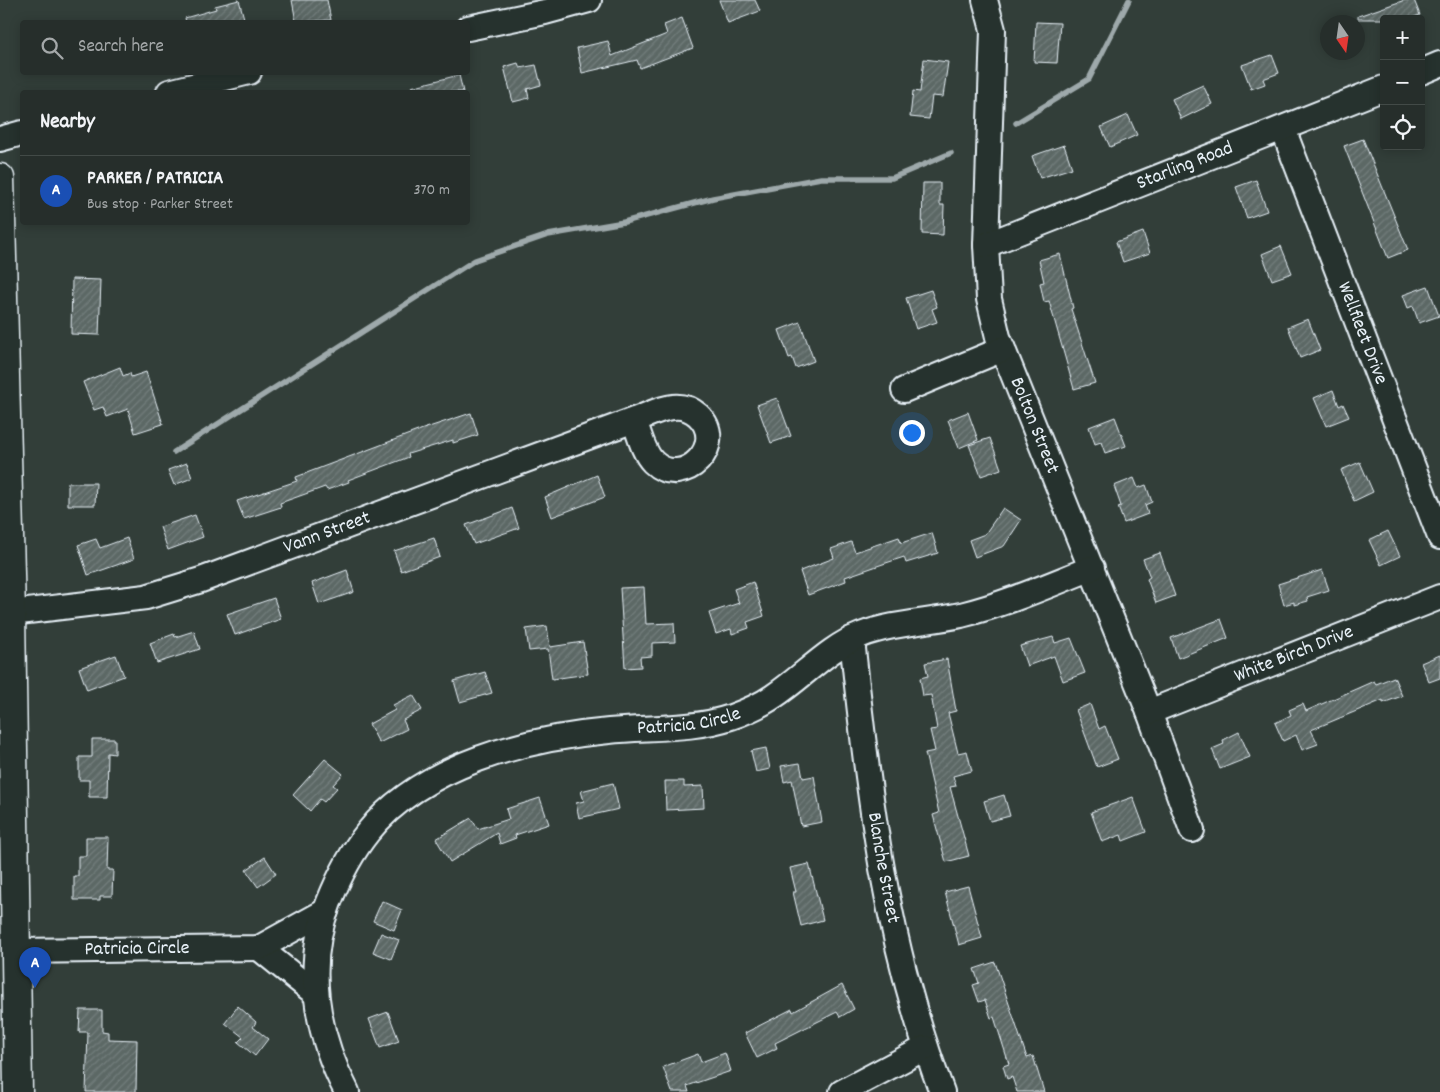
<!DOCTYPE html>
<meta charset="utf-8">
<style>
:root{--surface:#262e2b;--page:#2e3633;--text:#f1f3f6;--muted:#a4a8a9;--line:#424a47;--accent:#ff9aa2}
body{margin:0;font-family:Dekko,sans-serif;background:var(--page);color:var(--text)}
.controls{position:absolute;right:15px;top:15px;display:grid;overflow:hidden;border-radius:5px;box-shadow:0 2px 12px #0003}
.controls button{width:45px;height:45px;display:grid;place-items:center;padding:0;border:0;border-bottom:1px solid var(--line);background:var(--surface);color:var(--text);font:25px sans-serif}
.compass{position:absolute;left:1320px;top:15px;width:45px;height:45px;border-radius:50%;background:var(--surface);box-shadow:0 2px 12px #0003;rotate:167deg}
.you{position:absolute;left:911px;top:432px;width:18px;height:18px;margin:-12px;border:4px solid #fff;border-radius:50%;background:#1a73e8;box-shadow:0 0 0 8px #1a73e833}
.badge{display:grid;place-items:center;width:32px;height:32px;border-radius:50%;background:var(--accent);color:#fff;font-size:16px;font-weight:700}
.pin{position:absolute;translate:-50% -41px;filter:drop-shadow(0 1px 2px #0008)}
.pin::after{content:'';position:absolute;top:26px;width:18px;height:15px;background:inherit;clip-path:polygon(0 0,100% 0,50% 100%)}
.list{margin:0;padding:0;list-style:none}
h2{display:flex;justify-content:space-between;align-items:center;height:65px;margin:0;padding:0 20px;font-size:21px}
h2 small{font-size:16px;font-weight:400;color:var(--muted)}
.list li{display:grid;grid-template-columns:32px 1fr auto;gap:15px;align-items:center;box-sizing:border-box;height:70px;padding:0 20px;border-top:1px solid var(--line)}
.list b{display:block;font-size:19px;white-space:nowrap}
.list p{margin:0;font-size:16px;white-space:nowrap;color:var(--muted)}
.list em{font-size:16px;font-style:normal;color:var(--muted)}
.icon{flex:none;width:28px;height:28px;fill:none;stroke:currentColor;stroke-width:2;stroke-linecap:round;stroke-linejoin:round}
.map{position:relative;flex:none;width:1440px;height:1092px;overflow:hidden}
.search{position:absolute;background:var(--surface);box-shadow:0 2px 12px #0003;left:20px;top:20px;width:450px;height:55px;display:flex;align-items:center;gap:12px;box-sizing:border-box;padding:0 18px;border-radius:5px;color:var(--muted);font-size:19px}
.panel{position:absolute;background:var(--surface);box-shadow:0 2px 12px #0003;left:20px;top:90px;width:450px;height:135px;border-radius:5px}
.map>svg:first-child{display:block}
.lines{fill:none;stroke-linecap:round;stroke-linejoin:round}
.stream{stroke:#9ea9ab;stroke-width:5.5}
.building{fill:url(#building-hatch);stroke:#e8f1f8}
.minor-casing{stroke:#e8f1f8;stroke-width:28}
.major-casing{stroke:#e8f1f8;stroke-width:31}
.minor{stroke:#26332d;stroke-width:24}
.major{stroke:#26332d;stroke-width:28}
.labels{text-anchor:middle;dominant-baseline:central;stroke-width:5;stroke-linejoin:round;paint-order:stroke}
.street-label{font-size:20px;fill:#e8f1f8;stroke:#26332d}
</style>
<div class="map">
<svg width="1440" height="1092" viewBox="0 0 1440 1092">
<defs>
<pattern id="building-hatch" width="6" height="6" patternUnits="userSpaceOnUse" patternTransform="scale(1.25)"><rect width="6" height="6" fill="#5c6865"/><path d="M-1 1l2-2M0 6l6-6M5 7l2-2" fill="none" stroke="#737e7c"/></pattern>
</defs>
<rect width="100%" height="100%" fill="#323e39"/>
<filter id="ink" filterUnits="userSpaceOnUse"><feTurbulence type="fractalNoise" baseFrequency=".02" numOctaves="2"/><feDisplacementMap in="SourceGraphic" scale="10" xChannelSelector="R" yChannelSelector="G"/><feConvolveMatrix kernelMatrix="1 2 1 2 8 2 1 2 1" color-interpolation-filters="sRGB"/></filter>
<g filter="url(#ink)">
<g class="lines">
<g class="stream">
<path d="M 1016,123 L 1089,79 L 1129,0"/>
<path d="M 174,452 L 475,260 L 548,235 L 624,222 L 713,198 L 821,178 L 892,178 L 951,153"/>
</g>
</g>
<g class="building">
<path d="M 239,0 L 245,22 L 186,22 L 185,18 L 216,9 L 215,6 Z"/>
<path d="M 292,0 L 327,0 L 331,20 L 296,22 Z"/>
<path d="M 719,0 L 755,0 L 760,11 L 728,23 Z"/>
<path d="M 1405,0 L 1414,0 L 1420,15 L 1409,19 L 1358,19 L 1358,16 Z"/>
<path d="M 682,18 L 693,48 L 640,68 L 637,60 L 582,73 L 577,48 L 608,41 L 612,56 L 667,34 L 664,25 Z"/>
<path d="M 1036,22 L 1060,23 L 1057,63 L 1034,62 Z"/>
<path d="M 1272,55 L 1279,73 L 1263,79 L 1265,84 L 1251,89 L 1242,65 Z"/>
<path d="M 924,59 L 948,62 L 943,97 L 932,96 L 929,119 L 910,117 L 913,91 L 920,92 Z"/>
<path d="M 518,63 L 520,68 L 536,65 L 541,85 L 527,89 L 529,98 L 513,102 L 504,67 Z"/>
<path d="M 459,75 L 463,92 L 412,92 L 411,87 Z"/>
<path d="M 1203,85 L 1212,104 L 1181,119 L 1172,99 Z"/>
<path d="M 1128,115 L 1137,135 L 1110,147 L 1101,127 Z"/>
<path d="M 1363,139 L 1408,250 L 1388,258 L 1344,146 Z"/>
<path d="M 1064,145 L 1072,168 L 1040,178 L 1032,156 Z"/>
<path d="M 1256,180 L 1267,211 L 1247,218 L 1236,187 Z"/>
<path d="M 923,183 L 940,183 L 940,205 L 944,205 L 943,235 L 922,234 Z"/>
<path d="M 1143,232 L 1150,253 L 1123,262 L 1116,242 Z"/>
<path d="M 1281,246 L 1292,273 L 1272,280 L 1262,254 Z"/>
<path d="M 1060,254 L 1073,308 L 1071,309 L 1095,383 L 1074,389 L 1049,301 L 1044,302 L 1040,283 L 1044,282 L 1039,260 Z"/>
<path d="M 72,279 L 101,280 L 99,335 L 71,334 Z"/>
<path d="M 1428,286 L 1439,316 L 1419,323 L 1413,306 L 1408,308 L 1403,295 Z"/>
<path d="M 931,290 L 937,307 L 932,309 L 937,322 L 916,329 L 906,298 Z"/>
<path d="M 1308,319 L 1320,350 L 1300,358 L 1288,327 Z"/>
<path d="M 800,322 L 814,361 L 796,368 L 792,357 L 789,358 L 779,330 Z"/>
<path d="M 120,367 L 123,376 L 130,373 L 131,377 L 146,372 L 163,424 L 135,433 L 128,409 L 107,417 L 103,407 L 94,410 L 83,382 Z"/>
<path d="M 1333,390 L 1339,406 L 1343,404 L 1349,417 L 1326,426 L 1314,398 Z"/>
<path d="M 777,398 L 791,436 L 771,443 L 757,405 Z"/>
<path d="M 968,412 L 978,440 L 959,448 L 948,420 Z"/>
<path d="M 471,413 L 478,435 L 453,443 L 453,440 L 408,454 L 409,457 L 348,480 L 349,482 L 327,490 L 325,487 L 280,503 L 281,507 L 244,519 L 237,501 L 297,481 L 296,477 L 423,429 Z"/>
<path d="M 1115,417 L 1126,446 L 1105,453 L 1101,442 L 1095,444 L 1089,427 Z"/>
<path d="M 990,438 L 1001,469 L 981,476 L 969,445 Z"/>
<path d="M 1360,462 L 1373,492 L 1354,501 L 1341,470 Z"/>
<path d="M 187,463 L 192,478 L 174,485 L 168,470 Z"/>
<path d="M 597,475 L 605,497 L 552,517 L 545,497 Z"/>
<path d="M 1134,478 L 1138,488 L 1146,485 L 1152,502 L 1145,505 L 1148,514 L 1124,523 L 1118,507 L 1121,506 L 1114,486 Z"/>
<path d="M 68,483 L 96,483 L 95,505 L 68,505 Z"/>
<path d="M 512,508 L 519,528 L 474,544 L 466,525 Z"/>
<path d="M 1003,508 L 1021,520 L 1004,546 L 975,557 L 969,540 L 985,534 Z"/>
<path d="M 195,515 L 203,537 L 168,550 L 160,527 Z"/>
<path d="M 1388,531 L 1400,556 L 1381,565 L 1369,540 Z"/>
<path d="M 932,533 L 938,553 L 906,563 L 904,557 L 883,564 L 845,577 L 846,581 L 808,595 L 800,571 L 834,558 L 831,549 L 851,542 L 855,552 L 899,537 L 901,543 Z"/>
<path d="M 127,538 L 134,559 L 88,575 L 78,545 L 96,539 L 100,548 Z"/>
<path d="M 434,538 L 440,557 L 401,571 L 394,551 Z"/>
<path d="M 1160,553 L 1175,596 L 1156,603 L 1147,579 L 1150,577 L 1143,559 Z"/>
<path d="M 347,570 L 354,592 L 319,604 L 312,583 Z"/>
<path d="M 1322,570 L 1329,590 L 1307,597 L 1308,601 L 1294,605 L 1294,602 L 1284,605 L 1278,584 Z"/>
<path d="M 753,582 L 764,616 L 747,622 L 749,628 L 732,634 L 731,629 L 716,634 L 709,613 L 739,603 L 734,589 Z"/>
<path d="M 644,587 L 646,624 L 674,623 L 675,642 L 652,643 L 652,656 L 640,657 L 641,667 L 625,668 L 620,588 Z"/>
<path d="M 274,598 L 281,619 L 235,635 L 227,614 Z"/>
<path d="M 1221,619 L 1228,638 L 1178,658 L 1171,638 Z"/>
<path d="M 547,626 L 550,647 L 583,642 L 588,674 L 552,679 L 548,649 L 529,651 L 526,629 Z"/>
<path d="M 194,631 L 200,649 L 157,663 L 150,643 L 174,634 L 175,637 Z"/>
<path d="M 1053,637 L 1055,643 L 1071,638 L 1085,673 L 1063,681 L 1054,656 L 1027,666 L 1020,646 Z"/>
<path d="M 116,655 L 124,676 L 87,690 L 79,668 Z"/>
<path d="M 1440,655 L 1440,678 L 1429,682 L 1421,663 Z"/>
<path d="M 947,659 L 956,711 L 948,713 L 958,753 L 967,751 L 972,771 L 953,776 L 956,786 L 950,787 L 969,856 L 946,862 L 933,815 L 939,813 L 925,753 L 935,751 L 930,730 L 937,729 L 931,695 L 923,696 L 920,678 L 928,676 L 925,663 Z"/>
<path d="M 485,672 L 492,693 L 460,702 L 454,681 Z"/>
<path d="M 1394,677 L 1402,696 L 1383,703 L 1383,700 L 1311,730 L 1318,744 L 1302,750 L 1296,735 L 1283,741 L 1275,723 L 1291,715 L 1289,710 L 1303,704 L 1306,711 L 1374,681 L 1376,684 Z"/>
<path d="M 413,695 L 422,710 L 403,720 L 407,729 L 379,743 L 369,724 L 395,710 L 393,705 Z"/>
<path d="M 1090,704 L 1099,729 L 1105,726 L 1118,759 L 1097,767 L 1076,710 Z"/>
<path d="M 1239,732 L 1250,757 L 1220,769 L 1212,749 L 1224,744 L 1223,740 Z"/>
<path d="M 92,739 L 115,739 L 115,754 L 108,753 L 107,797 L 89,797 L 89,780 L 79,780 L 79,757 L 92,757 Z"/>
<path d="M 766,748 L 770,769 L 756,772 L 751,751 Z"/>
<path d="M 325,759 L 343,774 L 333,785 L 337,788 L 324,802 L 320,799 L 310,811 L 293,795 Z"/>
<path d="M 800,763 L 803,778 L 814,776 L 822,822 L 801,826 L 792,780 L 784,782 L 781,766 Z"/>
<path d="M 665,781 L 684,781 L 684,787 L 703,786 L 704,808 L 666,810 Z"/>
<path d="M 613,783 L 619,809 L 579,818 L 576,803 L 584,801 L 581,791 Z"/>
<path d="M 1004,795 L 1010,816 L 990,821 L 984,801 Z"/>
<path d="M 1133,797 L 1146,832 L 1123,841 L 1121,835 L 1102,842 L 1091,812 Z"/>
<path d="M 540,798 L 549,824 L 515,835 L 516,838 L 500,844 L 497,833 L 450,862 L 436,839 L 471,818 L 478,829 L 509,819 L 506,809 Z"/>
<path d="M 86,837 L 108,837 L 107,870 L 113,870 L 112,896 L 100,896 L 100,900 L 74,900 L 74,876 L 78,876 L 78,856 L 86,856 Z"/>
<path d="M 265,857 L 276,874 L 258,887 L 246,870 Z"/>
<path d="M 809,864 L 823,920 L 801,926 L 793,892 L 796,892 L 790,868 Z"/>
<path d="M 968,886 L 982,938 L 959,945 L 945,892 Z"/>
<path d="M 382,901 L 402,910 L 394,930 L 373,921 Z"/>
<path d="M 381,933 L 399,940 L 391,959 L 373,952 Z"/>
<path d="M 995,962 L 1027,1058 L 1033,1056 L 1044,1092 L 1017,1092 L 1012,1077 L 1007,1079 L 1003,1066 L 1009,1064 L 994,1017 L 991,1018 L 985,1000 L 979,1002 L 973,985 L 979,983 L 974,969 Z"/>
<path d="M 842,985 L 854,1009 L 840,1017 L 837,1012 L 775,1043 L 777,1048 L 757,1058 L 745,1033 L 792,1009 L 793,1012 Z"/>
<path d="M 238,1006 L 256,1022 L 253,1027 L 268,1039 L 255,1056 L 238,1042 L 243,1037 L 225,1023 Z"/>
<path d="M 80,1010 L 102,1010 L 102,1031 L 108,1032 L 108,1039 L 137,1040 L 136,1092 L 86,1092 L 88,1032 L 79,1032 Z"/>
<path d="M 388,1012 L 399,1041 L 380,1048 L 369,1019 Z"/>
<path d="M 725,1053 L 731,1071 L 687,1086 L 689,1092 L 672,1092 L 663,1067 L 698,1054 L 701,1062 Z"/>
</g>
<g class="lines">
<defs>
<g id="minor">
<path id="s1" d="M 985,0 L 993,30 L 986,245 L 989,299 L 998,337 L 1149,712 L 1192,830"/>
<path d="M 468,28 L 545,12 L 589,0"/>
<path d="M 1421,72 L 1440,64"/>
<path d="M 169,92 L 249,72"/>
<path id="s2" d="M 1283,129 L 1440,537"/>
<path d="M 0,139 L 22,133"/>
<path id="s3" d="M 986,245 L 1384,88"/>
<path d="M 904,390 L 1003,349"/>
<path id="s4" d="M 11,613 L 146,597 L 201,580 L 634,420 C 646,416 660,408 673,407 C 682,406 691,409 698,415 C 729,444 683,491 653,462 C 643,452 639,433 634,420"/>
<path id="s5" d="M 852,639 C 868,793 886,946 942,1092"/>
<path id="s6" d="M 1149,712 L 1440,597"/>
<path d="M 259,948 L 316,994"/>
<path id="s7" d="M 16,951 L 259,948 L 326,911"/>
<path id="s8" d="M 347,1092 C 316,1034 304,964 329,902 C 339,877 351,853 368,832 C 421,765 528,738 609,731 C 649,727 693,730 731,717 C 745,712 761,705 774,696 C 803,677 828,648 861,635 C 892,623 929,622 961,615 C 1006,604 1049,585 1092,568"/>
<path d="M 842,1092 L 925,1048"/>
</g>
<path id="major" d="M 0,178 L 11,613 L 18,1092"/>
</defs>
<use href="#minor" class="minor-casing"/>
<use href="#major" class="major-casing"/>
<use href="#minor" class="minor"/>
<use href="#major" class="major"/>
</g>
</g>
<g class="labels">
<g class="street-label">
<text stroke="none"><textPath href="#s3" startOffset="214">Starling Road</textPath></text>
<text stroke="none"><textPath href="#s2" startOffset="219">Wellfleet Drive</textPath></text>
<text stroke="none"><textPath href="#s1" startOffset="435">Bolton Street</textPath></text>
<text stroke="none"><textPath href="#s4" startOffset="328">Vann Street</textPath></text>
<text stroke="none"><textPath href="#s6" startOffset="156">White Birch Drive</textPath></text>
<text stroke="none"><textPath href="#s8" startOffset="626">Patricia Circle</textPath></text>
<text stroke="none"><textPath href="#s5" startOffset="231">Blanche Street</textPath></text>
<text stroke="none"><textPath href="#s7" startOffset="121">Patricia Circle</textPath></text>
</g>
</g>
</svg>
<div class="controls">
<button>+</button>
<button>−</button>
<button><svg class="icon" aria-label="locate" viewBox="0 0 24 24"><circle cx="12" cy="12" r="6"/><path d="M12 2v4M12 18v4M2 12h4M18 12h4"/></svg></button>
</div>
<svg class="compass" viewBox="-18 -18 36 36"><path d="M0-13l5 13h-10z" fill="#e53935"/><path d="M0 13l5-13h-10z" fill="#a4a8a9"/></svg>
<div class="you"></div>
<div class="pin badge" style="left:35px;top:988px;background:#1a4fb4">A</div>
<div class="search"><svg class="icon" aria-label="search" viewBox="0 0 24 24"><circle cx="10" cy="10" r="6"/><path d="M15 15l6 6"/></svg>Search here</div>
<section class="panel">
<h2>Nearby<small></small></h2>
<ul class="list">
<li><span class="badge" style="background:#1a4fb4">A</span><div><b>PARKER / PATRICIA</b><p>Bus stop · Parker Street</p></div><em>370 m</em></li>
</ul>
</section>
</div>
